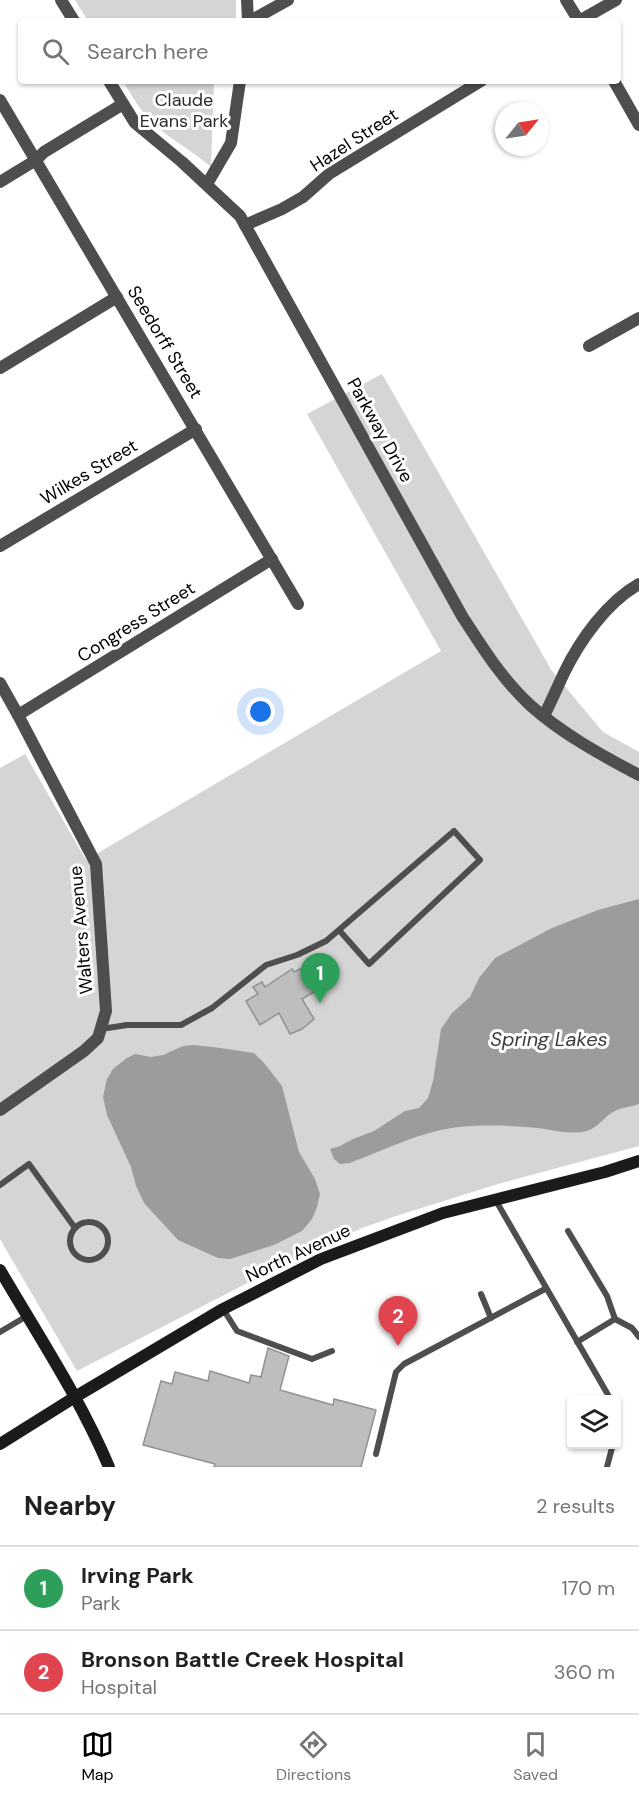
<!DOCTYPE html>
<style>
:root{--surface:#fff;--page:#f6f6f6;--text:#202124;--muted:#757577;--line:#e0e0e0;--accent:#000}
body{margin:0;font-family:"DM Sans",sans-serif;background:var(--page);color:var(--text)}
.controls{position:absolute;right:18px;bottom:18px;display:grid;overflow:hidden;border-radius:6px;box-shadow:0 2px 4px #0004}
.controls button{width:54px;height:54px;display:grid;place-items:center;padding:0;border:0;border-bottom:2px solid var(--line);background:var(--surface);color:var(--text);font:30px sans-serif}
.compass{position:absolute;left:495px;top:102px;width:54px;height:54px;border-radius:50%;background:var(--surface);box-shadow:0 2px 4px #0004;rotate:60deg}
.you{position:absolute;left:261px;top:712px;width:21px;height:21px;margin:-15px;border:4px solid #fff;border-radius:50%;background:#1a73e8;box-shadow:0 0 0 9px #1a73e833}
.badge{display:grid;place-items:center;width:39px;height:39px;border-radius:50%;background:var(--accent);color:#fff;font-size:20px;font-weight:700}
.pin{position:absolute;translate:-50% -50px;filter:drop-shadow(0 2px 3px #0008)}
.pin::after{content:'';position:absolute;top:32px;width:21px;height:18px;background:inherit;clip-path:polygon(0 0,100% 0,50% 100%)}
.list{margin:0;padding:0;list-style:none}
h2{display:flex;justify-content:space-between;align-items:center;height:78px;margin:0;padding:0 24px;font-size:26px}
h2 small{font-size:20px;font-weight:400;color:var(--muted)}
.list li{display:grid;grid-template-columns:39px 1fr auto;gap:18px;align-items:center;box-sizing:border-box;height:84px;padding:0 24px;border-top:2px solid var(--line)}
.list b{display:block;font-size:22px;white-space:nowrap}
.list p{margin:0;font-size:20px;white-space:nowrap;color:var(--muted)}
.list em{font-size:20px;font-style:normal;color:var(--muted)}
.icon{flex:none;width:33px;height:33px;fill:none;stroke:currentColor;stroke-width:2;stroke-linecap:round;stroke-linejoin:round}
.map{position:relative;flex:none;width:639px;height:1467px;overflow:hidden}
.search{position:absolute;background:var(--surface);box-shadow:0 2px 4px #0004;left:18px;right:18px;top:18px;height:66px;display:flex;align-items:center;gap:15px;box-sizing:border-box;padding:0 21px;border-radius:6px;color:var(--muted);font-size:22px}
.sheet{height:246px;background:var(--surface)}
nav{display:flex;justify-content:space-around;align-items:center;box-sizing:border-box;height:84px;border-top:2px solid var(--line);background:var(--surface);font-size:16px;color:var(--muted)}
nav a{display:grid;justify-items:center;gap:3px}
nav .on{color:var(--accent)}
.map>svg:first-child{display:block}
.green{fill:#d5d5d5}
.water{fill:#9c9c9c}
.building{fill:#bebebe;stroke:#929292;stroke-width:1.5}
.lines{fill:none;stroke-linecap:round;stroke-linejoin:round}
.lane{stroke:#4e4e4e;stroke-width:6}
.street{stroke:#4e4e4e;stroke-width:12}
.secondary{stroke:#1b1b1b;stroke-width:12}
.labels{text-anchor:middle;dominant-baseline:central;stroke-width:6;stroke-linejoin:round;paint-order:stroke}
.park-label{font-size:18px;fill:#2c2c2c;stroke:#fff}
.street-label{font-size:18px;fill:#000;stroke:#fff}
.water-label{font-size:20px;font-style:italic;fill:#3d3d3d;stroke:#fff}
</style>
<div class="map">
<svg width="639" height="1467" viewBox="0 0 639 1467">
<rect width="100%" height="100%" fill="#fff"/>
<g class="green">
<path d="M 75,0 L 236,0 L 236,20 L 88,21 Z"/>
<path d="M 123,81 L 214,81 L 211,167 C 193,151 171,140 154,124 C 141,112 132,96 123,81 Z"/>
<path d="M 382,374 L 552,671 L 603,732 L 639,752 L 639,1146 L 498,1184 L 399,1215 L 362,1228 L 292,1260 L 77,1371 L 0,1239 L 0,768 L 25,754 L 86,860 L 441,651 L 307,414 Z"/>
</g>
<g class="water">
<path d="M 639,899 L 639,1104 C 632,1107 624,1107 617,1110 C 605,1115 599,1127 587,1131 C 571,1135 553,1130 537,1128 C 516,1126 494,1125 473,1126 C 429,1127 390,1148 350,1163 L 340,1164 L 334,1159 L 330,1149 L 340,1146 L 353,1139 L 374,1131 L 405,1111 L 419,1108 L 428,1098 L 433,1081 L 441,1029 L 452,1013 L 470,997 L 479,978 L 495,958 L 552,928 L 598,910 Z"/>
<path d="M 193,1045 L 213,1047 L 254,1053 L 264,1063 L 282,1086 L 299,1152 L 315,1179 L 320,1194 L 317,1207 L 312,1219 L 302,1231 L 274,1245 L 230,1259 L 218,1258 L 178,1240 L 144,1203 L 136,1186 L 131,1167 L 107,1115 L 103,1097 L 107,1079 L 113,1069 L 127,1058 L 135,1054 L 151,1057 L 163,1055 L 183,1046 Z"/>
</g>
<g class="building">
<path d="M 305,967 L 319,989 L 302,999 L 314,1019 L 302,1029 L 290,1034 L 279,1013 L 260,1025 L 246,1001 L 258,994 L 253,987 L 262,982 L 265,987 L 292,969 L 294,972 Z"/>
<path d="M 268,1348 L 289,1356 L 280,1390 L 333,1405 L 334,1399 L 376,1410 L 361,1467 L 214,1467 L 215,1464 L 143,1445 L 161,1381 L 172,1384 L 175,1372 L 208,1381 L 210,1371 L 249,1383 L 251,1375 L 261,1377 Z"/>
</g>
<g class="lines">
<g class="lane">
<path d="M 101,1029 L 127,1025 L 181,1025 L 212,1008 L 266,965 L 297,955 L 326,941 L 454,831 L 480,860 L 369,964 L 339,930"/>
<path d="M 0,1185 L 29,1164 L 75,1228"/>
<path d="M 495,1199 L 611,1400"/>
<circle cx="89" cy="1241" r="19"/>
<path d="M 568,1231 L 607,1296 L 615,1319"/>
<path d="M 481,1294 L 491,1318"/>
<path d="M 223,1309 L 237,1331 L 312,1359 L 332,1351"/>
<path d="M 0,1332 L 27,1316"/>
<path d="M 577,1342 L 615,1319 L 632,1328 L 639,1337"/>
<path d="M 616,1415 L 616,1431"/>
<path d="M 376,1454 L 396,1372 L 404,1364 L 545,1289"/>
<path d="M 607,1467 L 613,1444"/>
</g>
<g class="street">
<path d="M 61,0 L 74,21"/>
<path d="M 247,0 L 248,21"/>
<path d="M 566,0 L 579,21"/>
<path d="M 250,21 L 288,0"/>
<path d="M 579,21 L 616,0"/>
<path d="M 109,81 L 135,123 L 182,162 L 240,216 L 462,616 C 482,647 502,679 530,705 C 561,733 601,755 639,775"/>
<path d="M 614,81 L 639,125"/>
<path d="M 0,100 L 298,604"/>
<path d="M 0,182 L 36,160 L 44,152 L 123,104"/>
<path d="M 207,184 L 231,143 L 240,81"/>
<path d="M 245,225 L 282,209 L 303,197 L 329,174 L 481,81"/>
<path d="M 589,346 L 639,318"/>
<path d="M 0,368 L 117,297"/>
<path d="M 0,546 L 196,429"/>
<path d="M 0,683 L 18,715 L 96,864 L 106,1011 L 98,1038 L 84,1051 L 0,1110"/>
<path d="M 18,715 L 272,559"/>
<path d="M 544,716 C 551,702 557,688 564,673 C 580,640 607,602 639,584"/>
</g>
<g class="secondary">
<path d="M 0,1270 C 38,1335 80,1398 109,1467"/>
<path d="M 0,1444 L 75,1397 L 223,1309 L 321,1259 L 443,1213 L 605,1172 L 639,1161"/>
</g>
</g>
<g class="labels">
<g class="park-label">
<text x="184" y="100">Claude<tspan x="184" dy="21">Evans Park</tspan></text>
</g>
<g class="street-label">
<text transform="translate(354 140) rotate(-33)">Hazel Street</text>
<text transform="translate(165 342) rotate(59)">Seedorff Street</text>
<text transform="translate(380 430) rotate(61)">Parkway Drive</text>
<text transform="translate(89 472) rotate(-31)">Wilkes Street</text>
<text transform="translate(136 622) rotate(-32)">Congress Street</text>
<text transform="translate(81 930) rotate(-95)">Walters Avenue</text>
<text transform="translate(298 1253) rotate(-25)">North Avenue</text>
</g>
<g class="water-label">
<text x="549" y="1039">Spring Lakes</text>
</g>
</g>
</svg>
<div class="controls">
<button><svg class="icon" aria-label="layers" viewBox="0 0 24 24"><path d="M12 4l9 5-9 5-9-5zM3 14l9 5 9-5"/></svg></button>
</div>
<svg class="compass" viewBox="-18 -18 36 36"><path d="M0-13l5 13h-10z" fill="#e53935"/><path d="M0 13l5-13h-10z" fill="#757577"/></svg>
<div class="you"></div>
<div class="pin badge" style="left:320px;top:1003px;background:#2e9e5b">1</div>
<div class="pin badge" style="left:398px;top:1346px;background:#e0444e">2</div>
<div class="search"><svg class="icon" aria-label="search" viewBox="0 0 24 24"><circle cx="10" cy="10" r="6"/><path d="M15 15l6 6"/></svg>Search here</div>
</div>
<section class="sheet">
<h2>Nearby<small>2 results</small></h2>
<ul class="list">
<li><span class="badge" style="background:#2e9e5b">1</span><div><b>Irving Park</b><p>Park</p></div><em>170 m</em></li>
<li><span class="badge" style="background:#e0444e">2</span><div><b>Bronson Battle Creek Hospital</b><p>Hospital</p></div><em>360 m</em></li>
</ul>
</section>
<nav>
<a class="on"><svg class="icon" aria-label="map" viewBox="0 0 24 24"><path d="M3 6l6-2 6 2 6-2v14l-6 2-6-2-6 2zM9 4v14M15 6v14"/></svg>Map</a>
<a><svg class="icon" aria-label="directions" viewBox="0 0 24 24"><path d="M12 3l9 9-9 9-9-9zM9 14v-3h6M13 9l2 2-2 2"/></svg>Directions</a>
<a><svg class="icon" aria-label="saved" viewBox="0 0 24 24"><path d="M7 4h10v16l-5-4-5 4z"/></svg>Saved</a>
</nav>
